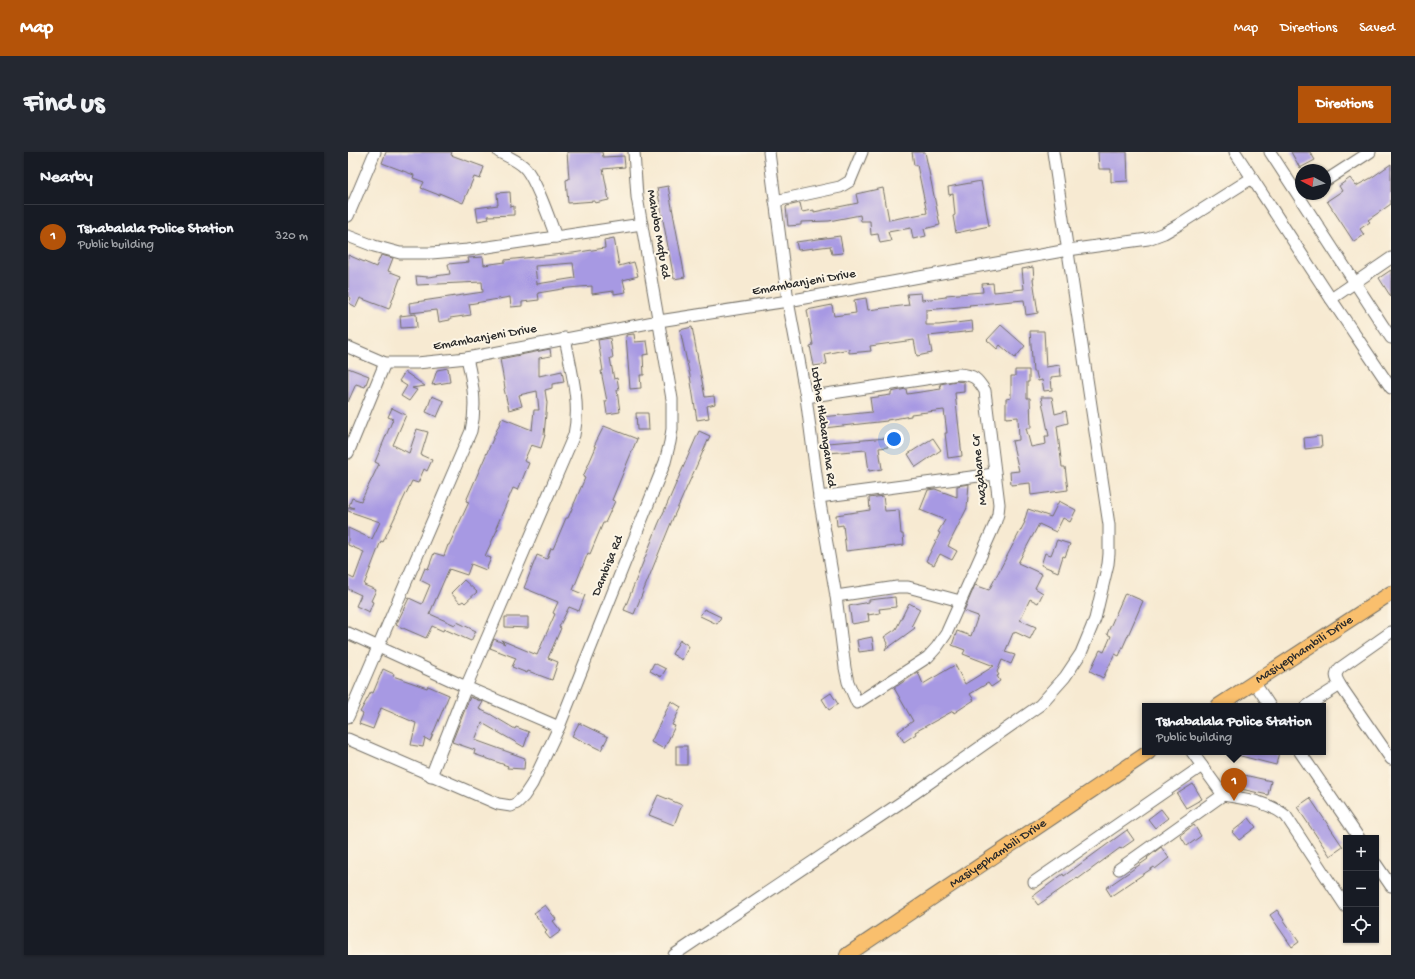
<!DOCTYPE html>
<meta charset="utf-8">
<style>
:root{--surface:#171b24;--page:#242831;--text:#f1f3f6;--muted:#9ea1a6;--line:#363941;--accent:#b45309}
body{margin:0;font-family:"Gochi Hand",sans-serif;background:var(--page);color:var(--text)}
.controls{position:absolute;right:12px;bottom:12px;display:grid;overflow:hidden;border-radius:0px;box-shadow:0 1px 3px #0004}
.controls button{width:36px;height:36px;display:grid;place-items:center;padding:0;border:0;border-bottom:1px solid var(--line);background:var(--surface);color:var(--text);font:20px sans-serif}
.compass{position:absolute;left:947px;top:12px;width:36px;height:36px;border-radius:50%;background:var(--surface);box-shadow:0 1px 3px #0004;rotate:277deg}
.you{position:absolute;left:546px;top:287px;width:14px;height:14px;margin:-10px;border:3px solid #fff;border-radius:50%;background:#1a73e8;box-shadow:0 0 0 6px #1a73e833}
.badge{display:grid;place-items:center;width:26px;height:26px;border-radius:50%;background:var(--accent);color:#fff;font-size:13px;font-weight:700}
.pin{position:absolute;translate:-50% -33px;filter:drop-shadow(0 1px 2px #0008)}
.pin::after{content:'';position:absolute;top:21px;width:14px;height:12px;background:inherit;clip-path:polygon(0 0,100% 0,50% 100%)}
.popup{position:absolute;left:794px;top:551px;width:184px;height:52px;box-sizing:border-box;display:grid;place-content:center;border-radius:0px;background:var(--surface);filter:drop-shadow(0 1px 3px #0005);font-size:13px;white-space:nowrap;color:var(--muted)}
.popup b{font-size:15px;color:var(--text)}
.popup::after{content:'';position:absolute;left:50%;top:100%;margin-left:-8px;border:8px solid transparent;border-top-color:var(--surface)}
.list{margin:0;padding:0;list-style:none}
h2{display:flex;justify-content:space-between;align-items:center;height:52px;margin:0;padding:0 16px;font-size:17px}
h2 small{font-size:13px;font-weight:400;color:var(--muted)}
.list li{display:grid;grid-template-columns:26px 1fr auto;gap:12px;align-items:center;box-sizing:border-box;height:64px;padding:0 16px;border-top:1px solid var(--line)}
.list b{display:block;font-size:15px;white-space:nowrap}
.list p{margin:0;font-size:13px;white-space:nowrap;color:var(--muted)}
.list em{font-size:13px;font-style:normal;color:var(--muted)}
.icon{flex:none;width:22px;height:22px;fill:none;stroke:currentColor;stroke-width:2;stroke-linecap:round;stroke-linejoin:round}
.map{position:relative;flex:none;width:1043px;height:803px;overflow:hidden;border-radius:0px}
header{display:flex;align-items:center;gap:24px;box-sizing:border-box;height:56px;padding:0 20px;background:var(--accent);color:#fff}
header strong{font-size:19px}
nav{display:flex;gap:22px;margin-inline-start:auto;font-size:14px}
.intro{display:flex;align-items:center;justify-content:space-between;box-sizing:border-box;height:96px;padding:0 24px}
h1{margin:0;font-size:28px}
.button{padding:10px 18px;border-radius:0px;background:var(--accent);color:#fff;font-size:14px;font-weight:700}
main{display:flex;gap:24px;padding:0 24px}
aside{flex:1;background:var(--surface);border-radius:0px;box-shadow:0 1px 3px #0004}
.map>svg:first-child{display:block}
.building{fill:#a799e3;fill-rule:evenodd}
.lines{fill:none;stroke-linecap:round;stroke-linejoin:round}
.minor-casing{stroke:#726e65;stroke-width:13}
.major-casing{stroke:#726e65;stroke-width:16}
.minor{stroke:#fff;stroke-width:11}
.major{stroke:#f9bf6d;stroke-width:14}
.labels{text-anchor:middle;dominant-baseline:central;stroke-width:4;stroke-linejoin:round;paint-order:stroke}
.street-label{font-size:13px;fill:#2b2b2b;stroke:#fcf5e5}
</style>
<header>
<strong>Map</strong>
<nav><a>Map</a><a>Directions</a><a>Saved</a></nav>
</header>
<div class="intro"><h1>Find us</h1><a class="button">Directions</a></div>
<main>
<aside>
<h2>Nearby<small></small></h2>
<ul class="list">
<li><span class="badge">1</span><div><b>Tshabalala Police Station</b><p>Public building</p></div><em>320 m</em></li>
</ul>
</aside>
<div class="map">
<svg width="1043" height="803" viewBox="0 0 1043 803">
<rect width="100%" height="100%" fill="#fcf5e5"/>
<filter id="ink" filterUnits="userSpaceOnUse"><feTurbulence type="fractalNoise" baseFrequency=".025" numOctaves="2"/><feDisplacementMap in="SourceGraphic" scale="8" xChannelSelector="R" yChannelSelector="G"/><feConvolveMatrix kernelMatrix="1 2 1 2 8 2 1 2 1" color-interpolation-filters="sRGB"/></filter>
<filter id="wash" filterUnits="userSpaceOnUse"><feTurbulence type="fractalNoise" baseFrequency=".012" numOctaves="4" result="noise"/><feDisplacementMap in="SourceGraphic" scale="16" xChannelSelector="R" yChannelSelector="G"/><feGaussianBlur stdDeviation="0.9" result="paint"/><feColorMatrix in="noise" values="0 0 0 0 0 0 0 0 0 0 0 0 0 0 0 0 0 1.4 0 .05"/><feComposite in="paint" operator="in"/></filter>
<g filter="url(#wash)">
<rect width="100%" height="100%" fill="#f7ead2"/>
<g id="blocks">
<g class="building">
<path d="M 38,0 L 104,0 L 103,3 L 136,15 L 132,27 L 126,25 L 115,51 L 91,41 L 91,43 L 73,36 L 76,30 L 65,26 L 66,23 L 34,11 Z"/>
<path d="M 219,0 L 254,0 L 255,5 L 276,4 L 277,15 L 255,17 L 261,48 L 247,51 L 247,49 L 220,51 L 218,28 L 221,27 Z"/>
<path d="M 564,0 L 577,0 L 592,73 L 576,77 L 578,84 L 565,87 L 563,76 L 540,80 L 543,89 L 532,91 L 530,82 L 523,83 L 522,69 L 513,69 L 512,63 L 481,69 L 453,70 L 453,73 L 440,74 L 438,55 L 439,54 L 452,51 L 454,60 L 466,58 L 466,60 L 510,51 L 508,42 L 535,36 L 541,68 L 579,61 L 569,13 L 566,13 Z"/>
<path d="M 750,0 L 779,0 L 780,29 L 763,30 L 763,17 L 751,17 Z"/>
<path d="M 943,0 L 962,0 L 967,8 L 952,16 Z"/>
<path d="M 1043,12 L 1043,52 L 1020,68 L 1022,70 L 1012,77 L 1016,83 L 1006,90 L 979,49 L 994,39 L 991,34 L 1002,26 L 1008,34 L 1023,26 Z"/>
<path d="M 633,29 L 641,74 L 608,81 L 605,64 L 607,63 L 605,42 L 601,43 L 600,35 Z"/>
<path d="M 320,34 L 337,125 L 326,127 L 309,36 Z"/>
<path d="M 162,40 L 163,55 L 166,54 L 166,63 L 140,64 L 141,67 L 130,69 L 128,56 L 150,53 L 149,41 Z"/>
<path d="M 492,84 L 495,101 L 484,102 L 482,94 L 450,98 L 448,90 Z"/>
<path d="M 266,86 L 271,114 L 286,110 L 290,124 L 275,128 L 278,140 L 266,142 L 266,139 L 244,142 L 244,134 L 220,136 L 190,141 L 191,148 L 174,150 L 174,154 L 163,155 L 162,145 L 121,152 L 123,163 L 102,166 L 102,168 L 91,170 L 89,158 L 62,161 L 61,151 L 135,140 L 134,130 L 69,133 L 68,124 L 80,125 L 102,122 L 100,112 L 121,110 L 120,106 L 135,105 L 136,113 L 157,110 L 157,108 L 225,101 L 257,96 L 256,88 ZM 225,111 L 227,126 L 189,132 L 187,114 Z"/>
<path d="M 0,103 L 28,115 L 33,103 L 45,106 L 40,119 L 53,124 L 41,157 L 12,146 L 8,155 L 1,151 L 3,146 L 0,144 Z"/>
<path d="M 685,115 L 686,127 L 685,127 L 690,161 L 678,163 L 676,148 L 621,153 L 622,154 L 578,158 L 578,173 L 591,173 L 624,169 L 625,179 L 581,184 L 584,201 L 569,204 L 566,188 L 522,194 L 523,199 L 501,201 L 501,197 L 477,202 L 479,212 L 466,214 L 462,194 L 465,193 L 459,158 L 484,153 L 486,164 L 508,161 L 506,148 L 518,146 L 520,158 L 561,153 L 559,142 L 573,141 L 574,148 L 598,145 L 598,143 L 635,140 L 634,132 L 645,131 L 646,140 L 676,137 L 674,117 Z"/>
<path d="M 1043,118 L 1043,145 L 1031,126 Z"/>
<path d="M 68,162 L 69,175 L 53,176 L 52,164 Z"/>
<path d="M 653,173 L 677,194 L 667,206 L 652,193 L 649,197 L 639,188 Z"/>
<path d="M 344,175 L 357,245 L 366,244 L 367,252 L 359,254 L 361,266 L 349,268 L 342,224 L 332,178 Z"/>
<path d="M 682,179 L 696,179 L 698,215 L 712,213 L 713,224 L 703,225 L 704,238 L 696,239 L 694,228 L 690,229 L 688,220 L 685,220 Z"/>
<path d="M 286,182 L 287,190 L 299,189 L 301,202 L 295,203 L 296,223 L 292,223 L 293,236 L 282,237 L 278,183 Z"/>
<path d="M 262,186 L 265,206 L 262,206 L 266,227 L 269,226 L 271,238 L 269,238 L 272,260 L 259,262 L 257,249 L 259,249 L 253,219 L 255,219 L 250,188 Z"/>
<path d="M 202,197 L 203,204 L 191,206 L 191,224 L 214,219 L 216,230 L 204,232 L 204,236 L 197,238 L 199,251 L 196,283 L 197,283 L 193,296 L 183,293 L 176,309 L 181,311 L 170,338 L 165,336 L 148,376 L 150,376 L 137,404 L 143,406 L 138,418 L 123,412 L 119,423 L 101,417 L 81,463 L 82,462 L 107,473 L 109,470 L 128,479 L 123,489 L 96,477 L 95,479 L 84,474 L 78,486 L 48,473 L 61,446 L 74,452 L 82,433 L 72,428 L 77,416 L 80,417 L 86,401 L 96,404 L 100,393 L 101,393 L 121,350 L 118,349 L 154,266 L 184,278 L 186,258 L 191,258 L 189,239 L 171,243 L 174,254 L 161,258 L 156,237 L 157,236 L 152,207 Z"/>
<path d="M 0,216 L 21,224 L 17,235 L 8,232 L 0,250 Z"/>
<path d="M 100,216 L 102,230 L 84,233 L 89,218 Z"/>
<path d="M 667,218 L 681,218 L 681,230 L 679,230 L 679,246 L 682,246 L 683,276 L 678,276 L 683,295 L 698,292 L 697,284 L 701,284 L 693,245 L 704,245 L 707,262 L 718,259 L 720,271 L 709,274 L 714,315 L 717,315 L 720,338 L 683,343 L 682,331 L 663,333 L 662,320 L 671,319 L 664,289 L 671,288 L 670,265 L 658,266 L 658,247 L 663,246 L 663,224 L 667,224 Z"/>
<path d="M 57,220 L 77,234 L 64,236 L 69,238 L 61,249 L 53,244 L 59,234 L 51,229 Z"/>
<path d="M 608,229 L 616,230 L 616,240 L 607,241 L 614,304 L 600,306 L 597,281 L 599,281 L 596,258 L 563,262 L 563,264 L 539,268 L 539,269 L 476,276 L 474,265 L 524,260 L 522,246 L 543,243 L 543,240 L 558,237 L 559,242 L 593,237 L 592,232 Z"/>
<path d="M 84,244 L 96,249 L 89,265 L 78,260 Z"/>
<path d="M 44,256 L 58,263 L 45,293 L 61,301 L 69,277 L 80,280 L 73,303 L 84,308 L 79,319 L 76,317 L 70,331 L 64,329 L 35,390 L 33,389 L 16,433 L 28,438 L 23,449 L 25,450 L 21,460 L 8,454 L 13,443 L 0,437 L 0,424 L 6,427 L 16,400 L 0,393 L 0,376 L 24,387 L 32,370 L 0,359 L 0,356 L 6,356 L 1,354 L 4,346 L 13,349 L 31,312 L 27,310 L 45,267 L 40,265 Z"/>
<path d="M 288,261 L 300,261 L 301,278 L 289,278 Z"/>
<path d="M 256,274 L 289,287 L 264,348 L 267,349 L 257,371 L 255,371 L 242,402 L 240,401 L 225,438 L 237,443 L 231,459 L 221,455 L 211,475 L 213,476 L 200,506 L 210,510 L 204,528 L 180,519 L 179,521 L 164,515 L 168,506 L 142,496 L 146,487 L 157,492 L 153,488 L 189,503 L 207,462 L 205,461 L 210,450 L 176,436 L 189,403 L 199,407 L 203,396 L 205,397 L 218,366 L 220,366 L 237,326 L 235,325 L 248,295 L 246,294 Z"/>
<path d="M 351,279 L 362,284 L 325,366 L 286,462 L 276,458 L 310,373 Z"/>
<path d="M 973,284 L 974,295 L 957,297 L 956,286 Z"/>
<path d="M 539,286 L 540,295 L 531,296 L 534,317 L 521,319 L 518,298 L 480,301 L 480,291 Z"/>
<path d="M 585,286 L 593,298 L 568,315 L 560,302 Z"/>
<path d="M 621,332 L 619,356 L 600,394 L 609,399 L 604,408 L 592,402 L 586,413 L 578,409 L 592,381 L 590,380 L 597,368 L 572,358 L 580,338 L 587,337 L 609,345 L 609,334 Z"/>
<path d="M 535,344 L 537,359 L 551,358 L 553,382 L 555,382 L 556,393 L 531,396 L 531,395 L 498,399 L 495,373 L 489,374 L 488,363 L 522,358 L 521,346 Z"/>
<path d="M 711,349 L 728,358 L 722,370 L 715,366 L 708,380 L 691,372 L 670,411 L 694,422 L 687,436 L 695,441 L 690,451 L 682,447 L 672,468 L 688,475 L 682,487 L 667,480 L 667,481 L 665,481 L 657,500 L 667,503 L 663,512 L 654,508 L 649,520 L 651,523 L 649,524 L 652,529 L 643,535 L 640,531 L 622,542 L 626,548 L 606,561 L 605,559 L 567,580 L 568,582 L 556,590 L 550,580 L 565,569 L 546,536 L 570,520 L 575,532 L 607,513 L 617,532 L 646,514 L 615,502 L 617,498 L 604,493 L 609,479 L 623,484 L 630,464 L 616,459 L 627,433 L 641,438 L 677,370 L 676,370 L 680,357 L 703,365 Z"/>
<path d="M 709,388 L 722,392 L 717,405 L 715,404 L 710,420 L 693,413 L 697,401 L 703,403 Z"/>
<path d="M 116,428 L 129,440 L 117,451 L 115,449 L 112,451 L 103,441 Z"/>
<path d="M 777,441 L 795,449 L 771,504 L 767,502 L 755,526 L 742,519 L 752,498 L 756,500 L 763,484 L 759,482 Z"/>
<path d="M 547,445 L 548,455 L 531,457 L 532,461 L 520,463 L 520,461 L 521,469 L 504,472 L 501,454 L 521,450 L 521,448 Z"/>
<path d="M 561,451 L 572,457 L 564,473 L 567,476 L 537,498 L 540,491 L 536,485 L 548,477 Z"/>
<path d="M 356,457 L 373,465 L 369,472 L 352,464 Z"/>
<path d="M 157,465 L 180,465 L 180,476 L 157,475 Z"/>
<path d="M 524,485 L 526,498 L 511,500 L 509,488 Z"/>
<path d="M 332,488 L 341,494 L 334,508 L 324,502 Z"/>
<path d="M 306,511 L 318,517 L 313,525 L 302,519 Z"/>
<path d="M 35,517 L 46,522 L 45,524 L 79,536 L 80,534 L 101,543 L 82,589 L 77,586 L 75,595 L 63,593 L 68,571 L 33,556 L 25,577 L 11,572 L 15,562 L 12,560 L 23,540 L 25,541 Z"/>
<path d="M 483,541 L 490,552 L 481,558 L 474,547 Z"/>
<path d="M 122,545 L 135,550 L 131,557 L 142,562 L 167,577 L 168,575 L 181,580 L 176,595 L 134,571 L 127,588 L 177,606 L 176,617 L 159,616 L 160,614 L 126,602 L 127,598 L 104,590 Z"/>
<path d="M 323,549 L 333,555 L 324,573 L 327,574 L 316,597 L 303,590 Z"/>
<path d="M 231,571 L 260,585 L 253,598 L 224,584 Z"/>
<rect x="328" y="594" width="11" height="19"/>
<path d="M 889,600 L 931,600 L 928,613 L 889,603 Z"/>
<path d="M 896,623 L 923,629 L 920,643 L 893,637 Z"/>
<path d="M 845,632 L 854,647 L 838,656 L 829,642 Z"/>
<path d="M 310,643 L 334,653 L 326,673 L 301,663 Z"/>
<path d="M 962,646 L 995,695 L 982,704 L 949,655 Z"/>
<path d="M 813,657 L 820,666 L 807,676 L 800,667 Z"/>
<path d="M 901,666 L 908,675 L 891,688 L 884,680 Z"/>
<path d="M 846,673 L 853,684 L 839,694 L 832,683 Z"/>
<path d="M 779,678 L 786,688 L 773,697 L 772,696 L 730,727 L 729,726 L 690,753 L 684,745 L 715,722 L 716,724 L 735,710 Z"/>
<path d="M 813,695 L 821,706 L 807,717 L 806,715 L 763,744 L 758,736 L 800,707 L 799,706 Z"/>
<path d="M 197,753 L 208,767 L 205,769 L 213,779 L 202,787 L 197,781 L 199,779 L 186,761 Z"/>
<path d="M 929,758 L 951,790 L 944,795 L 922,763 Z"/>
</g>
</g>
</g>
<g filter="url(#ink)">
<use href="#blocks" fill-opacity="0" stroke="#726e65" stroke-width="1"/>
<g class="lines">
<defs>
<g id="minor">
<path d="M 151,0 C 159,4 168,8 175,14 C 187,24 202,69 208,85"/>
<path d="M 421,0 L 440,149 L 458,245 L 471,345 L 488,444 L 497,516 L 500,530 L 509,551 L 580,505 L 589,495 L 598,482 L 647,372 L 650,362 L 651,352 L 637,239 C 629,226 626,223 611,222 L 458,245"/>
<path d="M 887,0 L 983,147 L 1043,236"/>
<path d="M 922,0 L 1043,186"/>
<path d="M 977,29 L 1022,0"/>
<path d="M 427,49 L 492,35 L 502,29 L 514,0"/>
<path d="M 0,64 L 27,0"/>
<path d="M 0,84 L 26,94 L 52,101 L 83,101 L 120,98 L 294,72"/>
<path d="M 983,147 L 1043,106"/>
<path d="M 0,195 L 37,211 L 69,211 L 119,206 L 311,169 L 440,149 L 720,98 L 800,87 L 816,81 L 830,73 L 904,26"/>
<path d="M 0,301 L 37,211"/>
<path d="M 471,345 L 646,322"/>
<path d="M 488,444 L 549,435 L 560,435 L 612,449"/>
<path d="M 0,481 L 118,535 L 211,575"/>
<path d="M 906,530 L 922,554"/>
<path d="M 992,533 C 988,526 986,522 992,516 L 1043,480"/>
<path d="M 959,554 L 992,533 L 1043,607"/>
<path d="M 0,565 L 123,279 C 129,253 125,232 119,206"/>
<path d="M 0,587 L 150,652 L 163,654 L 169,651 L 176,644 L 184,632 L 211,575 L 317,310 L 322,290 L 324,277 L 324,247 L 289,45 L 286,0"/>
<path d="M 844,600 L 875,643 C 898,647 919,649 938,664 L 998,755"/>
<path d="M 952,600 L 1011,686"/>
<path d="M 83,624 L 118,535 L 226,283 C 233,251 223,218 217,186"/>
<path d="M 1028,712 L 1043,734"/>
<path d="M 771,717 L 875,643"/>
<path d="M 686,730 L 854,614"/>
<path d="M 326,803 L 567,641 L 692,553 L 717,525 L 733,501 L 747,467 L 760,412 L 761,402 L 761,373 L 705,0"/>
</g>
<g id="major">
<path id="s1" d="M 870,554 L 1043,441"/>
<path id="s2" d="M 499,803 L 801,600"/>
</g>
</defs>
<use href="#minor" class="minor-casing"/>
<use href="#major" class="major-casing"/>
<use href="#minor" class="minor"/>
<use href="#major" class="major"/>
</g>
</g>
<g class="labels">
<g class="street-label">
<text transform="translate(310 82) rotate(80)">Mahubo Mafu Rd</text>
<text transform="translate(456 131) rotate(-10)">Emambanjeni Drive</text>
<text transform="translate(137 186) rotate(-10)">Emambanjeni Drive</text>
<text transform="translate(475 275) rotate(82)">Lotshe Hlabangana Rd</text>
<text transform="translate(632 318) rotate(-96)">Mazabane Cr</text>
<text transform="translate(260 414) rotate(-68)">Dambisa Rd</text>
<text stroke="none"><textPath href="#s1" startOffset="103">Masiyephambili Drive</textPath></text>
<text stroke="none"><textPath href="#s2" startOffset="182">Masiyephambili Drive</textPath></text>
</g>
</g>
</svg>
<div class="controls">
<button>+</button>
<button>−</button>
<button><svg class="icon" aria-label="locate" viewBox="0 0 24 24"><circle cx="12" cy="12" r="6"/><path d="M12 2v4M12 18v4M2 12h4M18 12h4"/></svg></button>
</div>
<svg class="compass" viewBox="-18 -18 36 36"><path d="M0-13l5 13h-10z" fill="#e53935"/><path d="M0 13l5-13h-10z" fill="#9ea1a6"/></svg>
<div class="you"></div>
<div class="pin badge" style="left:886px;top:649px">1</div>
<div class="popup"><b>Tshabalala Police Station</b>Public building</div>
</div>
</main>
